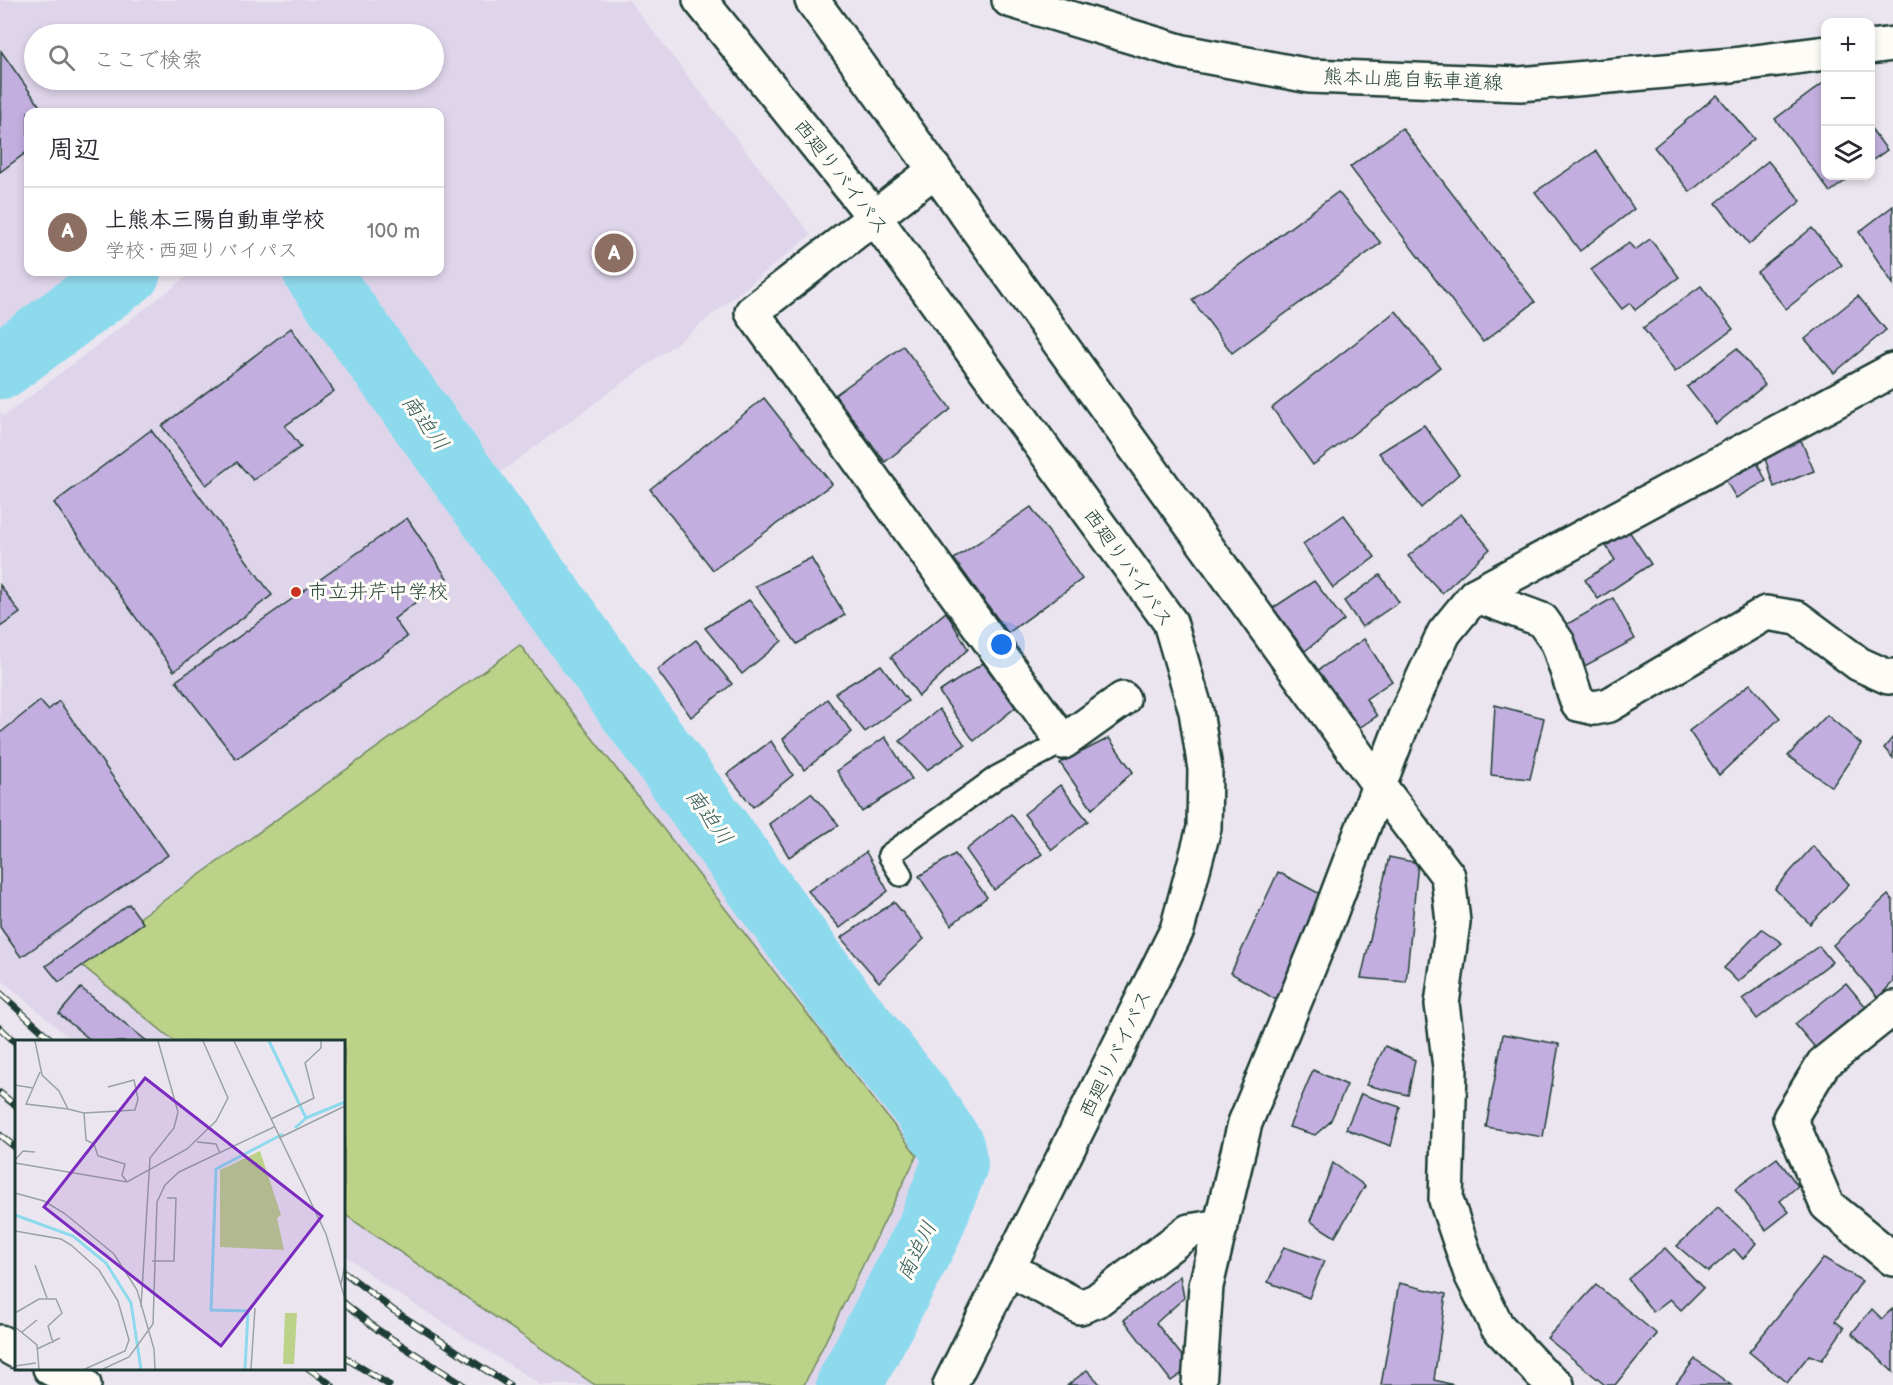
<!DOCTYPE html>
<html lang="ja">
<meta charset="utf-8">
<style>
:root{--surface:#fff;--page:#f2f2f3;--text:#2b2b33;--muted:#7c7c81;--line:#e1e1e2;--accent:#c8321e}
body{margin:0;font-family:"Balsamiq Sans","Klee One",sans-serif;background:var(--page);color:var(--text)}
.controls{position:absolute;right:18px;top:18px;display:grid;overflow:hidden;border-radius:12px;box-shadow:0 3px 9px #0003}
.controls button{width:54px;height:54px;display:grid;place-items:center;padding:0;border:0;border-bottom:2px solid var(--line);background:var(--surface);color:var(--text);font:30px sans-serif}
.you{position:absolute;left:1002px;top:645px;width:21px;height:21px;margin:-15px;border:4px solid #fff;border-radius:50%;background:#1a73e8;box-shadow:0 0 0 9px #1a73e833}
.badge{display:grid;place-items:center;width:39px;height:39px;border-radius:50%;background:var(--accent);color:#fff;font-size:20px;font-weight:700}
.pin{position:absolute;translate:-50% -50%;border:3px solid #fff;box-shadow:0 2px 6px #0006}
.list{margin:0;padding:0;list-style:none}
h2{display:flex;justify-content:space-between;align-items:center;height:78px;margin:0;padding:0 24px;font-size:26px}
h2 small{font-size:20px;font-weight:400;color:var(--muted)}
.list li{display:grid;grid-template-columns:39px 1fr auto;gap:18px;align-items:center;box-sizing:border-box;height:90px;padding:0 24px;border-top:2px solid var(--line)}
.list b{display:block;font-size:22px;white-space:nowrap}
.list p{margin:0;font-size:20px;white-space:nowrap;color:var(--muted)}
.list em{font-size:20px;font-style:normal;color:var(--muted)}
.icon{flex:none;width:33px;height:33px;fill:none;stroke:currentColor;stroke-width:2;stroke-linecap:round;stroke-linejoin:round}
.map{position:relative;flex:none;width:1893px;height:1385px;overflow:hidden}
.search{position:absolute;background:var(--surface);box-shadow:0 3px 9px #0003;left:24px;top:24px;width:420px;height:66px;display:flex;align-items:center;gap:15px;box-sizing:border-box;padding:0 21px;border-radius:33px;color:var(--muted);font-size:22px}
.panel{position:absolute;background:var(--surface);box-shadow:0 3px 9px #0003;left:24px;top:108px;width:420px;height:168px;border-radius:12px}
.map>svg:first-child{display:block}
.built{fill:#dfd5eb;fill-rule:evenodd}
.green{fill:#bcd289;stroke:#6e885e;stroke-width:1.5}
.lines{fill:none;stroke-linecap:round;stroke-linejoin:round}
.river{stroke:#8edaed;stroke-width:66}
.building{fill:#c2afdf;stroke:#1f3d34;stroke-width:1.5}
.service-casing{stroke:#1f3d34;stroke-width:26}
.minor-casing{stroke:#1f3d34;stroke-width:38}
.tertiary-casing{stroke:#1f3d34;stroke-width:38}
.secondary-casing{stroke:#1f3d34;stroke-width:38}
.primary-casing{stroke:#1f3d34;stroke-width:38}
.service{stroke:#fdfcf7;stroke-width:21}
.minor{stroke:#fdfcf7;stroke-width:33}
.tertiary{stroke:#fdfcf7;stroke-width:33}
.secondary{stroke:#fdfcf7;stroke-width:33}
.primary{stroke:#fdfcf7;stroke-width:33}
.rail-casing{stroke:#1f3d34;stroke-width:7}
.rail{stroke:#fdfcf7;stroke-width:4.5;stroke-dasharray:14;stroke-linecap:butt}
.poi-dot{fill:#c8321e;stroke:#fdfcf7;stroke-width:2}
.labels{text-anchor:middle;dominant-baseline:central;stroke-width:6;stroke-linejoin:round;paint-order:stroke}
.street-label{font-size:20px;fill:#1f3d34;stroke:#fdfcf7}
.poi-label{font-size:20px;fill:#1f3d34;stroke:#fdfcf7;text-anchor:start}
.water-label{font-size:21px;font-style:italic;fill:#355c59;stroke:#fdfcf7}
.inset-river{fill:none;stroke:#8edaed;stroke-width:3}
.inset-road{fill:none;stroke:#99a2a5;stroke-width:1.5}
.view{fill:#7b2cbf;fill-opacity:0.15;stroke:#7b2cbf;stroke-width:3}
.inset-edge{fill:none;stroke:#1f3d34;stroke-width:3}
</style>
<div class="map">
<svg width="1893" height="1385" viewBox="0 0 1893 1385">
<rect width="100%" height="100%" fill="#ebe5f0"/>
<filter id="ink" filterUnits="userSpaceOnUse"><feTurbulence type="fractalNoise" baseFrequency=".0167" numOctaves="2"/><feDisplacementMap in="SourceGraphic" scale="12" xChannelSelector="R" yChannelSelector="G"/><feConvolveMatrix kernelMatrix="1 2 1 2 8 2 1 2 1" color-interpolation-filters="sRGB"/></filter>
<g filter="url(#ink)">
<g class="built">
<path d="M 0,0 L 629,0 L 811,235 L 685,337 L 497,475 L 351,272 L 440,272 L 440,112 L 28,112 L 28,272 L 86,272 L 2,330 L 0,327 ZM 34,34 L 434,34 L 434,80 L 34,80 Z"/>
<path d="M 193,272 L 284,272 L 523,596 L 940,1175 L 827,1385 L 541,1385 L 381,1283 L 344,1254 L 344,1042 L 73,1041 L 0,979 L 0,412 L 4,416 Z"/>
</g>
<path class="green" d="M 520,645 L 917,1155 L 804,1385 L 595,1385 L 344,1214 L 344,1042 L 174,1041 L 78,962 Z"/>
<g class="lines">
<g class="river">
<path d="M 316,272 L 841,1001 L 925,1107 L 951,1146 L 955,1164 L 928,1233 L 849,1385"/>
<path d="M 0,364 L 1,366 L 128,272"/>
</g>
</g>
<g class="building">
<path d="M 1,51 L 44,112 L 28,112 L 28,151 L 0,172 Z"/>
<path d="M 1826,81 L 1826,176 L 1852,176 L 1830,192 L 1775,119 Z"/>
<path d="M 1717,95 L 1754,139 L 1690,192 L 1654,147 Z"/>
<path d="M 1870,127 L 1887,150 L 1870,162 Z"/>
<path d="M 1402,128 L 1535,302 L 1483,342 L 1350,167 Z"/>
<path d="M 1596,151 L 1634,209 L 1580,251 L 1535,192 Z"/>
<path d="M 1768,161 L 1801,201 L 1749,244 L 1716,203 Z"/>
<path d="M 1338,192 L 1381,243 L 1232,353 L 1192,300 Z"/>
<path d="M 1893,206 L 1893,284 L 1859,232 Z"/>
<path d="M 1812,228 L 1842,265 L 1786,309 L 1757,272 Z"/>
<path d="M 1650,239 L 1679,277 L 1635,310 L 1630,303 L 1622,309 L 1591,270 L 1629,243 L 1635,250 Z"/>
<path d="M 1701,286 L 1733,329 L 1675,372 L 1643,328 Z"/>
<path d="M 1858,296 L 1886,330 L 1834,373 L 1805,339 Z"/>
<path d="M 1396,311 L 1440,367 L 1313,465 L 1272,408 Z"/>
<path d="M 291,328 L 334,391 L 285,426 L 301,447 L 253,480 L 237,462 L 206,485 L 162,426 Z"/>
<path d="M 903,346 L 951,409 L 885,462 L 835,395 Z"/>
<path d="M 1737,348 L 1765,385 L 1716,424 L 1687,387 Z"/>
<path d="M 764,398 L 832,484 L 713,570 L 650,489 Z"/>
<path d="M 1424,425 L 1459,474 L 1421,508 L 1379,453 Z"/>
<path d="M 151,430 L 272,595 L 174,671 L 54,503 Z"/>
<path d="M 1801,440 L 1814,471 L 1774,487 L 1764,455 Z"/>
<path d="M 1754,456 L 1766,481 L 1736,498 L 1721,472 Z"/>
<path d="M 1031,507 L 1082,579 L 1008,633 L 954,559 Z"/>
<path d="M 1461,514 L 1490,549 L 1442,593 L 1408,556 Z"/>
<path d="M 1344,515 L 1375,557 L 1333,588 L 1303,544 Z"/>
<path d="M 407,518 L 447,578 L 394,619 L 407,637 L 236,759 L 176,681 Z"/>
<path d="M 1629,531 L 1651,564 L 1598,599 L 1585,580 L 1615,560 L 1606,546 Z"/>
<path d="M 811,558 L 845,615 L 797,644 L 755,586 Z"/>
<path d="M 1380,575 L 1399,602 L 1362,627 L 1344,601 Z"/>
<path d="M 1314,581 L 1344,620 L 1305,651 L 1273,608 Z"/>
<path d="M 0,585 L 20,613 L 0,627 Z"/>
<path d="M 1613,598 L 1635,639 L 1581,668 L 1562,627 Z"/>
<path d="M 749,600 L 782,641 L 742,674 L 705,628 Z"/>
<path d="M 946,612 L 968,649 L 919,696 L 891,657 Z"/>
<path d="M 1364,639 L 1392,681 L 1366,699 L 1377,716 L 1353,732 L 1314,673 Z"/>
<path d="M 696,640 L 732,684 L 691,717 L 657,670 Z"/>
<path d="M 983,663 L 1016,707 L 974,741 L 939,692 Z"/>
<path d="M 881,665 L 908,701 L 865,732 L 835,693 Z"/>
<path d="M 1750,684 L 1780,718 L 1719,775 L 1689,731 Z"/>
<path d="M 827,699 L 852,732 L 804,770 L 783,739 Z"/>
<path d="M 40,701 L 48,710 L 59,701 L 168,855 L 21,957 L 0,927 L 0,733 Z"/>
<path d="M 1495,705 L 1544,718 L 1530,779 L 1491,775 Z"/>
<path d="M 939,709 L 965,745 L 927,770 L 900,741 Z"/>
<path d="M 1827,715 L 1861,744 L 1832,787 L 1788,756 Z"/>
<path d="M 885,737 L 912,779 L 862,812 L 837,771 Z"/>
<path d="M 1893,737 L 1893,758 L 1884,748 Z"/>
<path d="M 1109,738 L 1133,772 L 1092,809 L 1060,763 Z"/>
<path d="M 771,741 L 793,775 L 753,807 L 727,774 Z"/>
<path d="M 1060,785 L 1088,821 L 1052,850 L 1024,814 Z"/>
<path d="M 811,793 L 839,825 L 789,857 L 769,824 Z"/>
<path d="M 1011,814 L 1042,854 L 994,890 L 966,850 Z"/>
<path d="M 1813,846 L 1849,884 L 1810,924 L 1775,889 Z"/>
<path d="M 866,852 L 888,891 L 840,928 L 808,891 Z"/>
<path d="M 955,854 L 987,897 L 951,925 L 919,876 Z"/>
<path d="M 1389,857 L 1418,863 L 1406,982 L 1361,978 Z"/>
<path d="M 1278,872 L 1328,898 L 1283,1004 L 1231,973 Z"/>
<path d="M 1888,895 L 1893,901 L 1893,982 L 1878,998 L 1833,945 Z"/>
<path d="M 894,902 L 924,939 L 879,982 L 841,938 Z"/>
<path d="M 129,904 L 143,923 L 59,982 L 46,966 Z"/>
<path d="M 1762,929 L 1782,943 L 1738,982 L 1724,968 Z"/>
<path d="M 1819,946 L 1832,962 L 1757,1019 L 1742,999 Z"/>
<path d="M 1846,983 L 1866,1007 L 1819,1052 L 1795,1024 Z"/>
<path d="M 81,988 L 148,1042 L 93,1042 L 59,1014 Z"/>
<path d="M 1503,1034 L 1559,1044 L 1543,1137 L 1486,1127 Z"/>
<path d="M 1385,1046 L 1415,1060 L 1408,1095 L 1366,1085 Z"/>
<path d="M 1313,1070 L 1347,1085 L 1330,1122 L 1315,1135 L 1289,1127 Z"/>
<path d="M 1361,1094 L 1400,1107 L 1391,1146 L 1346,1129 Z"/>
<path d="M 1777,1158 L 1798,1186 L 1780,1201 L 1789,1212 L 1766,1230 L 1735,1189 Z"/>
<path d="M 1333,1163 L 1365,1186 L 1335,1237 L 1310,1221 Z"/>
<path d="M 1718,1207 L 1756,1243 L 1743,1259 L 1734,1249 L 1708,1272 L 1677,1246 Z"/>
<path d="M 1284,1247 L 1324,1261 L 1309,1298 L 1268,1282 Z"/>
<path d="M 1665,1248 L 1703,1288 L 1681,1310 L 1670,1299 L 1653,1312 L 1628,1279 Z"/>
<path d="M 1824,1258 L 1862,1281 L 1835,1321 L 1844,1328 L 1822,1360 L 1809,1355 L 1787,1383 L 1749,1352 Z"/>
<path d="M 1180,1276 L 1184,1298 L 1156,1323 L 1191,1367 L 1171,1381 L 1124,1320 Z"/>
<path d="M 1399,1283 L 1446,1294 L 1434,1380 L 1454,1385 L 1381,1385 Z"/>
<path d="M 1596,1285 L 1657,1334 L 1615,1385 L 1605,1385 L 1547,1338 Z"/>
<path d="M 1893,1308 L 1893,1372 L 1852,1333 L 1872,1309 L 1882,1319 Z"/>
<path d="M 1695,1359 L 1731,1385 L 1675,1385 Z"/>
<path d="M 1087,1370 L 1101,1385 L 1068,1385 Z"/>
</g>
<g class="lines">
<defs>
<path id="service" d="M 901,875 L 889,855 L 997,777 L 1063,742"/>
<g id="minor">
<path d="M 812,0 L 1378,784 L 1448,876 L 1453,922 L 1442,1004 L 1450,1067 L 1446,1200 L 1471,1274 L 1497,1326 L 1541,1373 L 1557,1385"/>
<path d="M 935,170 L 752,312 L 1063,742 L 1123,699"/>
<path d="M 1475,595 L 1542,620 L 1558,643 L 1578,704 L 1595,708 L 1609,705 L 1766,613 L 1797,618 L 1859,664 L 1888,677 L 1893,676"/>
<path d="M 1893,1008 L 1823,1064 L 1790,1118 L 1827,1205 L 1893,1259"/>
<path d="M 1009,1269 L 1080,1307 L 1096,1301 L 1189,1231 L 1221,1226"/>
<path d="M 1199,1385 L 1206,1286 L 1245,1123 L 1324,930 L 1405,717 L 1444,633 L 1475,595 L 1893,370"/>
</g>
<path id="tertiary" d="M 700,0 L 875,218 L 1170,622 L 1196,711 L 1205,769 L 1204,828 L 1177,930 L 950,1385"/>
<g id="secondary">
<path d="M 1009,0 L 1183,52 L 1310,76 L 1520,84 L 1732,65 L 1826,53"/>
<path d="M 1870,47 L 1893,44"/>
</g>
<g id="primary">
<path d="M 0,1342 L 16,1351"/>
<path d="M 50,1368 L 84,1385"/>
</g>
</defs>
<use href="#service" class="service-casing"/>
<use href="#minor" class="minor-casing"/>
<use href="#tertiary" class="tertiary-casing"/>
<use href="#secondary" class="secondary-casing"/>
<use href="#primary" class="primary-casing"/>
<use href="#service" class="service"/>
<use href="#minor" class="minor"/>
<use href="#tertiary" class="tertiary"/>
<use href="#secondary" class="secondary"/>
<use href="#primary" class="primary"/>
<defs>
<g id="rail">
<path d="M 0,993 L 54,1042"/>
<path d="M 0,1028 L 16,1043"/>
<path d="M 0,1093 L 16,1106"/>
<path d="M 0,1135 L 16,1148"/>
<path d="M 344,1272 L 393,1310 L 509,1385"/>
<path d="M 344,1303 L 378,1330 L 463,1385"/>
<path d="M 344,1357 L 389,1385"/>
<path d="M 308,1368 L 332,1385"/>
</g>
</defs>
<use href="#rail" class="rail-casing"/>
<use href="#rail" class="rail"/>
</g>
</g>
<circle class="poi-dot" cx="296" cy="592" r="6"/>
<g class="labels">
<g class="street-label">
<text transform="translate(1413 80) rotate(2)">熊本山鹿自転車道線</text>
<text transform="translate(841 177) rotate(52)">西廻りバイパス</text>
<text transform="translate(1128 568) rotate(55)">西廻りバイパス</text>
<text transform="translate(1116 1054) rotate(-64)">西廻りバイパス</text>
</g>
<g class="poi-label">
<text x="308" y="592">市立井芹中学校</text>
</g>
<g class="water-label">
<text transform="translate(425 423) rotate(54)">南迫川</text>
<text transform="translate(709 817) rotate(54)">南迫川</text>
<text transform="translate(917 1251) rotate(-64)">南迫川</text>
</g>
</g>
<g transform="translate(15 1040)">
<rect width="330" height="330" fill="#ebe5f0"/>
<path d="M 245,111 L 266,175 L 262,178 L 269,210 L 205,207 L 205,130 ZM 270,273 L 282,273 L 279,324 L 268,324 Z" fill="#bcd289"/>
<path class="inset-river" d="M 254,1 L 291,78 L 280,88M 291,78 L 330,62M 0,175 L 58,196 L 91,223 L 116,263 L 126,329M 230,329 L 233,271 L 196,270 L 201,129 L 268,94"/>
<path class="inset-road" d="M 20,1 L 27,35 L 44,51 L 53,69 L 69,73 L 71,100 L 79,104 L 83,116 L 110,124 L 107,135 L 112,142M 219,1 L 311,194 L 330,259M 25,32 L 11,64 L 53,69M 0,45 L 18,48M 69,73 L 120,70 L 123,59 L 119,40 L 93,47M 256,79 L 299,58 L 290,23 L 306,8 L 306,1M 264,98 L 330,66M 182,102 L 201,104 L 205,113M 0,120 L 8,111 L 20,112M 0,123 L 112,142 L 172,109 L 201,81 L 213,58 L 188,1M 0,153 L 29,161 L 49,173 L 99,214 L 122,250 L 139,309 L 140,329M 0,191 L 46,199 L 56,205 L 84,230 L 103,261 L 114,300 L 110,311 L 70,329M 137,221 L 159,221 L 161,158 L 152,158M 20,225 L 32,258M 326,244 L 330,225M 126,267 L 135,118 L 159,88 L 163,72 L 143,1M 0,273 L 24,259 L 41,259 L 47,273 L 33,286 L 38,303M 0,287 L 22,305 L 24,329M 7,292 L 22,280M 22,309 L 45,298M 0,326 L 21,323M 88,329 L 114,317 L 138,284 L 142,162 L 150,145 L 164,132 L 259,87M 236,329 L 240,268"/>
<path class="view" d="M 130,38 L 307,176 L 206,306 L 29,167 Z"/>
<rect width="330" height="330" class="inset-edge"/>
</g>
</svg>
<div class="controls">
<button>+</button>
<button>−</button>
<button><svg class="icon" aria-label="layers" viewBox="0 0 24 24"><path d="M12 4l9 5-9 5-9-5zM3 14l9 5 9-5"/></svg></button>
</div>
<div class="you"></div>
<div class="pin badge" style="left:614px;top:253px;background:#8d6e63">A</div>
<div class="search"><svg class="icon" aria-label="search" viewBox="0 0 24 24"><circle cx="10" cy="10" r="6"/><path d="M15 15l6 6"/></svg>ここで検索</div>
<section class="panel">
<h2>周辺<small></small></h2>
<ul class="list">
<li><span class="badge" style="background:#8d6e63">A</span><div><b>上熊本三陽自動車学校</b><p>学校 · 西廻りバイパス</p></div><em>100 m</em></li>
</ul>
</section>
</div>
